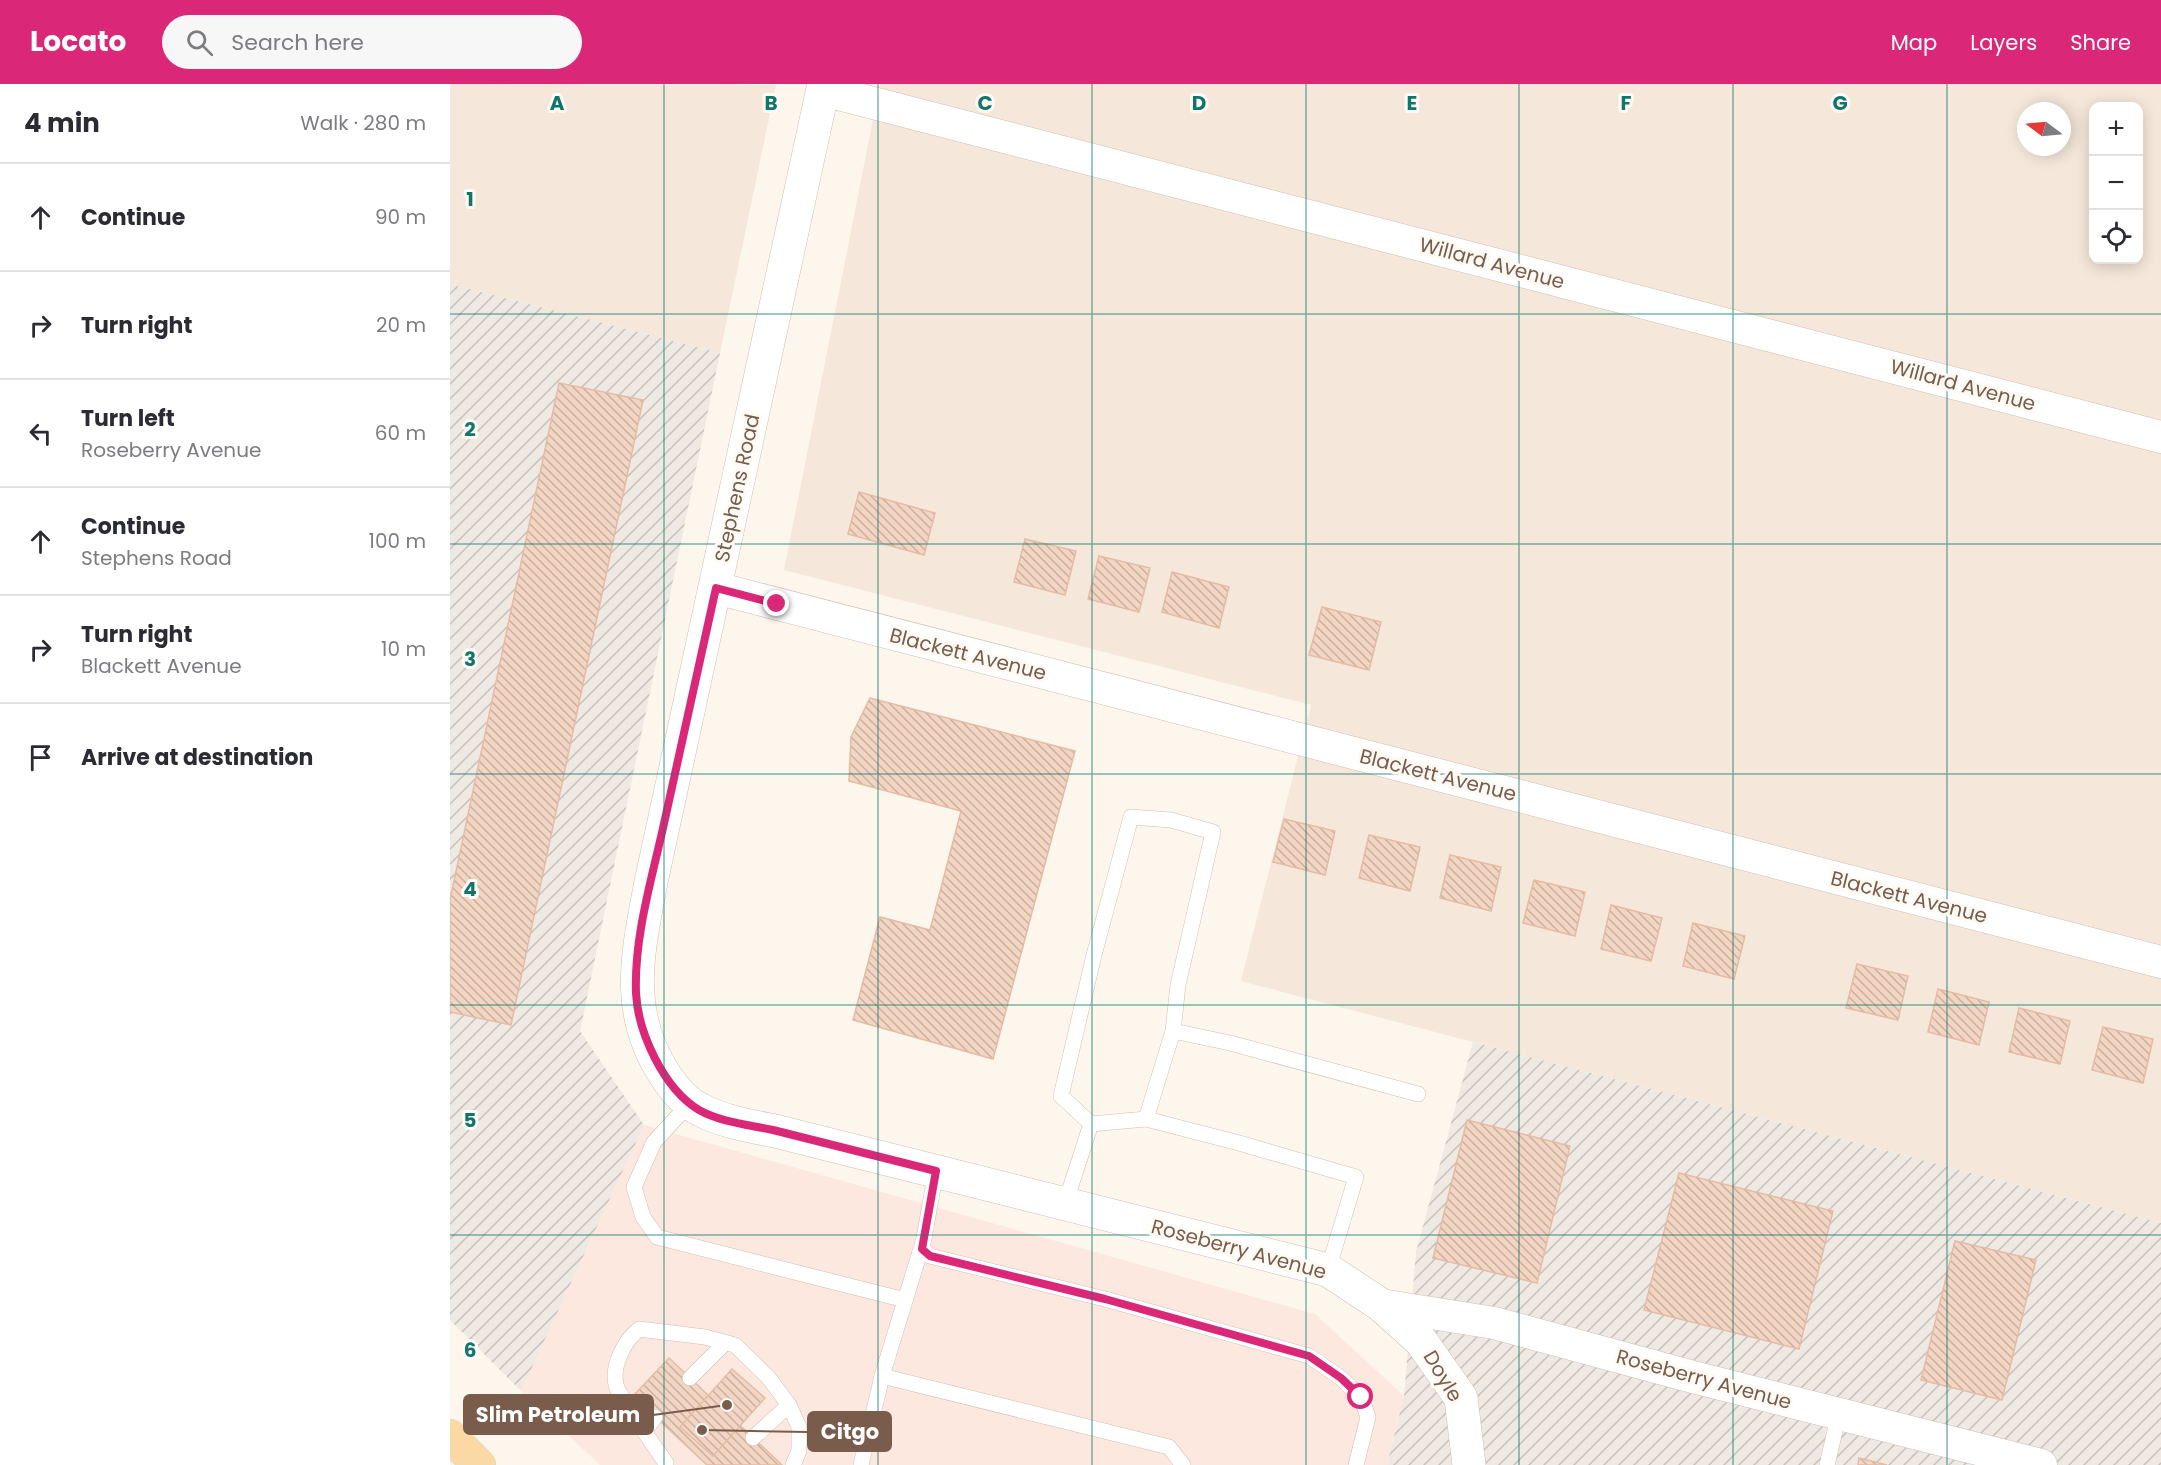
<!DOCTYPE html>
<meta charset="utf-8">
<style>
:root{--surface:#fff;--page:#f7f7f7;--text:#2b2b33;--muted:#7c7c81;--line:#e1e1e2;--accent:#db2777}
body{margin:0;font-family:Poppins,sans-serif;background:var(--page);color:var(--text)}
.controls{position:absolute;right:18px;top:18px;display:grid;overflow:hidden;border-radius:12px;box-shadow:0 3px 15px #0003}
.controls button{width:54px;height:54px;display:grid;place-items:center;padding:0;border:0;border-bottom:2px solid var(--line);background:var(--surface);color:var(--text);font:30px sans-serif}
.compass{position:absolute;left:1567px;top:18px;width:54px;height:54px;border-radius:50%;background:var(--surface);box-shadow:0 3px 15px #0003;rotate:286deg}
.stop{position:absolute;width:18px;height:18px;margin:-14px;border:4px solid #db2777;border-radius:50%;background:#fff}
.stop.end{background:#db2777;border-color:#fff;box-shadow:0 2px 6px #0008}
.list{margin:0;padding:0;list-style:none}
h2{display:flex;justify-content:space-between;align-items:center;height:78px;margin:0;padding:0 24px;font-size:26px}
h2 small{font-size:20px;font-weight:400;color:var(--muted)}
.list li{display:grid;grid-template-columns:39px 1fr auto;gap:18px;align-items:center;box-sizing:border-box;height:108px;padding:0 24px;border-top:2px solid var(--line)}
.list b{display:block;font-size:22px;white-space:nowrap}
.list p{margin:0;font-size:20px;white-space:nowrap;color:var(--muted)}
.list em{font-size:20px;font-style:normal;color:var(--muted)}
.icon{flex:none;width:33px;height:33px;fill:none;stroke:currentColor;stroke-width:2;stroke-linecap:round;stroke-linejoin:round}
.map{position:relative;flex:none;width:1711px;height:1381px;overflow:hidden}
header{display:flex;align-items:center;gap:36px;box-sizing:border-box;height:84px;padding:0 30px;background:var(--accent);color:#fff}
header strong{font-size:28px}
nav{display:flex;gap:33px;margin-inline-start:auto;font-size:21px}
.search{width:420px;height:54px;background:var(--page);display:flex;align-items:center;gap:15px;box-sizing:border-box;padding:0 21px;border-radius:33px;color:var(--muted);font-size:22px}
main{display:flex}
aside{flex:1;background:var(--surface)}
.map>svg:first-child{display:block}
.residential{fill:#f5e8da;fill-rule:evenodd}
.commercial{fill:#fde8e0}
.industrial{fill:url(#industrial-furrows)}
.building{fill:url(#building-back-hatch);stroke:#e6bba3;stroke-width:1.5}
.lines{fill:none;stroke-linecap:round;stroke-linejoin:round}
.service-casing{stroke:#d1beb0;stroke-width:16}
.minor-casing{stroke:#d1beb0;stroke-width:33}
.tertiary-casing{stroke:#d1beb0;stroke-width:34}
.primary-casing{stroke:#dad1cd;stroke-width:34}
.service{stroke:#fff;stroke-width:15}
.minor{stroke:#fff;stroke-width:32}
.tertiary{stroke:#fff;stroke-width:33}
.primary{stroke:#fbd9a5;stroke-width:33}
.route{stroke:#db2777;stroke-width:8}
.grid{fill:none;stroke:#0f766e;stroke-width:1.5;stroke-opacity:0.55}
.labels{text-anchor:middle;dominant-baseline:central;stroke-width:6;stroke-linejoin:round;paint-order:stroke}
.street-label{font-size:20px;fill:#7a5c4d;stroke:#fffaf3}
.grid-label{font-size:20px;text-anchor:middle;font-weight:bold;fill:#0f766e;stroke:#fffaf3;stroke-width:6;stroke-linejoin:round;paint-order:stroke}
.leader{fill:none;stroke:#7a5c4d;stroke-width:2}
.callout-dot{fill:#7a5c4d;stroke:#fffaf3;stroke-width:2}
.callout{fill:#7a5c4d;stroke:#7a5c4d;stroke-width:2}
.callout-label{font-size:21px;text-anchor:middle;font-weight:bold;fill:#fff}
</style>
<header>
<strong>Locato</strong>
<div class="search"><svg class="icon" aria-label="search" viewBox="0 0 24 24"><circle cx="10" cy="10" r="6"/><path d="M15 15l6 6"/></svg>Search here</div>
<nav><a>Map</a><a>Layers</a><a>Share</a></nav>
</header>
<main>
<aside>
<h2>4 min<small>Walk · 280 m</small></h2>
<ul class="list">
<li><svg class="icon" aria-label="ahead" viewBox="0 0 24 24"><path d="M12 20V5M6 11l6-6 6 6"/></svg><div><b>Continue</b></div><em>90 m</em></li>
<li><svg class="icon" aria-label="right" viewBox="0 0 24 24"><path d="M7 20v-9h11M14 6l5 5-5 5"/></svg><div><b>Turn right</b></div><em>20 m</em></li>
<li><svg class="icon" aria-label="left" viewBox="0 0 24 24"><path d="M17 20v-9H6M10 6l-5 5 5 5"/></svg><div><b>Turn left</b><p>Roseberry Avenue</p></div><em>60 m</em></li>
<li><svg class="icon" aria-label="ahead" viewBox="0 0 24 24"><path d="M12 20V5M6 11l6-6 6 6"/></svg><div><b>Continue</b><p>Stephens Road</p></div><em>100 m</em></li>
<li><svg class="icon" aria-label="right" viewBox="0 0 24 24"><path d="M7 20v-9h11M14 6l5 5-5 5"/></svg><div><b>Turn right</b><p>Blackett Avenue</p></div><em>10 m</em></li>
<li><svg class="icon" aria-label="arrive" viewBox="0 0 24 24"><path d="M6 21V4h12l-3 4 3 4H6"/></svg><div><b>Arrive at destination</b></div></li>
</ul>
</aside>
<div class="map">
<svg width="1711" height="1381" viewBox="0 0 1711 1381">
<defs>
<pattern id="industrial-furrows" width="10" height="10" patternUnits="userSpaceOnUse" patternTransform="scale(1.5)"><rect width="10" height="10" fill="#efe9e4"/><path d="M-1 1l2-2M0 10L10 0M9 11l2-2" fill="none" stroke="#c7c0bb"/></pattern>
<pattern id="building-back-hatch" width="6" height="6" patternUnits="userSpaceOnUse" patternTransform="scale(1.5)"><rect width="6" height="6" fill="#f3d5c3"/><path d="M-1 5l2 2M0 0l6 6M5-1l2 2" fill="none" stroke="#cab0a1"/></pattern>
</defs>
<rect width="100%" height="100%" fill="#fdf6ec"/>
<g class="residential">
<path d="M 0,0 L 326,1 L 270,269 L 0,200 Z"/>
<path d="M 430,0 L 1711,0 L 1711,1139 L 791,897 L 861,621 L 334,486 ZM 1644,22 L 1688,22 L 1688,176 L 1644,176 ZM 1576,27 L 1612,27 L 1612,63 L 1576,63 Z"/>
</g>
<path class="commercial" d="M 194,1041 L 865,1230 L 954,1312 L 937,1381 L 150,1381 L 71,1307 Z"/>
<g class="industrial">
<path d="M 0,200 L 270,269 L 130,947 L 194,1041 L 71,1307 L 0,1236 Z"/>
<path d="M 1023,958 L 1711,1139 L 1711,1381 L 937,1381 L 954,1312 L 966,1168 Z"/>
</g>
<g class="building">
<path d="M 109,299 L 193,316 L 61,941 L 0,928 L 0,816 Z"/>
<path d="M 409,408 L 485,429 L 474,471 L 398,450 Z"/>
<path d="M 575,455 L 626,467 L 615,511 L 564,498 Z"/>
<path d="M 649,472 L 700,484 L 689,528 L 638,515 Z"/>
<path d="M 722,488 L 779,503 L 769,544 L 712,528 Z"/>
<path d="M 872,523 L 931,538 L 919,586 L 859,571 Z"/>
<path d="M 420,614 L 625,667 L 543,975 L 403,936 L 430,833 L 480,846 L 511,727 L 399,697 L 401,653 Z"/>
<path d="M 834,735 L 885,747 L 875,791 L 823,778 Z"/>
<path d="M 919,751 L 970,763 L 960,807 L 909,794 Z"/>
<path d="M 1000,771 L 1051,783 L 1041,827 L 990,814 Z"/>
<path d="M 1084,796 L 1135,808 L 1125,852 L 1073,839 Z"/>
<path d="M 1161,821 L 1212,834 L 1201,877 L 1151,865 Z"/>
<path d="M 1243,839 L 1295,852 L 1284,895 L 1233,882 Z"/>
<path d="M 1407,880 L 1458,892 L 1448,936 L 1396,924 Z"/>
<path d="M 1488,905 L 1539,918 L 1529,961 L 1478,948 Z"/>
<path d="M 1569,924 L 1620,937 L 1610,980 L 1559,968 Z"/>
<path d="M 1653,943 L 1703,955 L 1693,999 L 1642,986 Z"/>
<path d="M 1017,1036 L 1120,1062 L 1087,1199 L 983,1174 Z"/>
<path d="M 1229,1089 L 1383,1127 L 1349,1265 L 1194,1226 Z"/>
<path d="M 1505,1157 L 1586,1176 L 1552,1316 L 1471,1296 Z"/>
<path d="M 219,1274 L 332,1381 L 257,1381 L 183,1312 Z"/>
<path d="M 282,1285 L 315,1314 L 263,1372 L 230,1343 Z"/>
<path d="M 1409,1374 L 1437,1381 L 1408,1381 Z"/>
</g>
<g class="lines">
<defs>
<g id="service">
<path d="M 723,947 L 696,1035 L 789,1059 L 906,1093 L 878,1186"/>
<path d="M 240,1019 L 204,1058 L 184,1103 L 193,1133 L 207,1153 L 455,1216"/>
<path d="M 641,1040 L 696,1035"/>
<path d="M 486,1087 L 472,1165 L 480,1172 L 655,1215 L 859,1272 L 891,1294 L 911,1313 L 918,1333 L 906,1381"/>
<path d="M 615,1120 L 641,1040 L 611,1012 L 644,871 L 681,733 L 721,736 L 763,748 L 728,901 L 723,947 L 780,959 L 968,1010"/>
<path d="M 473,1158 L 432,1292 L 719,1363 L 733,1381"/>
<path d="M 240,1294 L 275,1259"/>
<path d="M 194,1348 L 205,1333"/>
<path d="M 303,1354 L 339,1321"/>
<path d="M 215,1381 L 216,1379 C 203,1361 191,1343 180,1324 C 176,1318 170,1311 167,1304 C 160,1284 174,1257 189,1245 L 255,1253 L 285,1261 L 318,1293 L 339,1321 L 349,1343 L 349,1367 L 343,1381"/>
<path d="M 411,1381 L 432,1292"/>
<path d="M 1377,1381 L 1389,1330"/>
</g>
<g id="minor">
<path d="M 373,6 L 1711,353"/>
<path d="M 266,504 L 1711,878"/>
<path d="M 931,1221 L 1044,1239 L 1243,1293 L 1591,1381"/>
</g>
<path id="tertiary" d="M 374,0 L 201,798 C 188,868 173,927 215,991 C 224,1005 236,1019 251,1026 C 274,1038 300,1042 325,1047 L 878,1186 L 931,1221 L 971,1257 L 1011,1314 L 1019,1381"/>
<path id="primary" d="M 0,1352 L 29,1381"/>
</defs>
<use href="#service" class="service-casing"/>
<use href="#minor" class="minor-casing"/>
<use href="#tertiary" class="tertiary-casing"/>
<use href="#primary" class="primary-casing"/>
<use href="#service" class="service"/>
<use href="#minor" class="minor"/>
<use href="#tertiary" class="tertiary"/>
<use href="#primary" class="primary"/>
</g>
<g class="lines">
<path class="route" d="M 327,520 L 266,504 C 248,584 230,664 213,744 C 201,798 184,854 186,909 C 188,949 214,1005 249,1026 C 272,1039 302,1041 327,1047 C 380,1060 433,1074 486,1087 L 472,1165 L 480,1172 L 655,1215 L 859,1272 L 891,1294 L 911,1313"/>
</g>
<path class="grid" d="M 214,0 L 214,1381M 428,0 L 428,1381M 642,0 L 642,1381M 856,0 L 856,1381M 1069,0 L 1069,1381M 1283,0 L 1283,1381M 1497,0 L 1497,1381M 0,230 L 1711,230M 0,460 L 1711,460M 0,690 L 1711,690M 0,921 L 1711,921M 0,1151 L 1711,1151"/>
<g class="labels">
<g class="street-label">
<text transform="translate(1042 179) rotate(15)">Willard Avenue</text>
<text transform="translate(1513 301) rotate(15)">Willard Avenue</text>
<text transform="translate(287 404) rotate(-78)">Stephens Road</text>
<text transform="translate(518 570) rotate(14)">Blackett Avenue</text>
<text transform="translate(988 691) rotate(14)">Blackett Avenue</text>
<text transform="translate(1459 813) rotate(14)">Blackett Avenue</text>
<text transform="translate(789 1165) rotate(15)">Roseberry Avenue</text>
<text transform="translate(993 1292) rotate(59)">Doyle</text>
<text transform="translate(1254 1295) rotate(15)">Roseberry Avenue</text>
</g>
</g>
<g class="grid-label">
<text x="107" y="26">A</text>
<text x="321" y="26">B</text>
<text x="535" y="26">C</text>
<text x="749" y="26">D</text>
<text x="962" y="26">E</text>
<text x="1176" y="26">F</text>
<text x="1390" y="26">G</text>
<text x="20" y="122">1</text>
<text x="20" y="352">2</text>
<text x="20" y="582">3</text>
<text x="20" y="812">4</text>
<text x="20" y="1043">5</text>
<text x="20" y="1273">6</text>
</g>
<path class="leader" d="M277 1321L203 1331M252 1346L358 1348"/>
<g class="callout-dot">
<circle cx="277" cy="1321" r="6"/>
<circle cx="252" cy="1346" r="6"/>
</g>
<g class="callout">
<rect x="14" y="1311" width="189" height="39" rx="6"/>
<rect x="358" y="1328" width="83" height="39" rx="6"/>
</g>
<g class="callout-label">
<text x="108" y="1338">Slim Petroleum</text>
<text x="400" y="1355">Citgo</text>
</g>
</svg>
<div class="controls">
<button>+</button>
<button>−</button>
<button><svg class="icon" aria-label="locate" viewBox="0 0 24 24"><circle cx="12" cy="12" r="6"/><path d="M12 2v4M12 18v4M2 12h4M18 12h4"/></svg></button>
</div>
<svg class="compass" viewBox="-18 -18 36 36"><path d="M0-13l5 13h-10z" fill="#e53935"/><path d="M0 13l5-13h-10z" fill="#7c7c81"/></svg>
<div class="stop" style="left:911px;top:1313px"></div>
<div class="stop end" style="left:327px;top:520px"></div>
</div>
</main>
